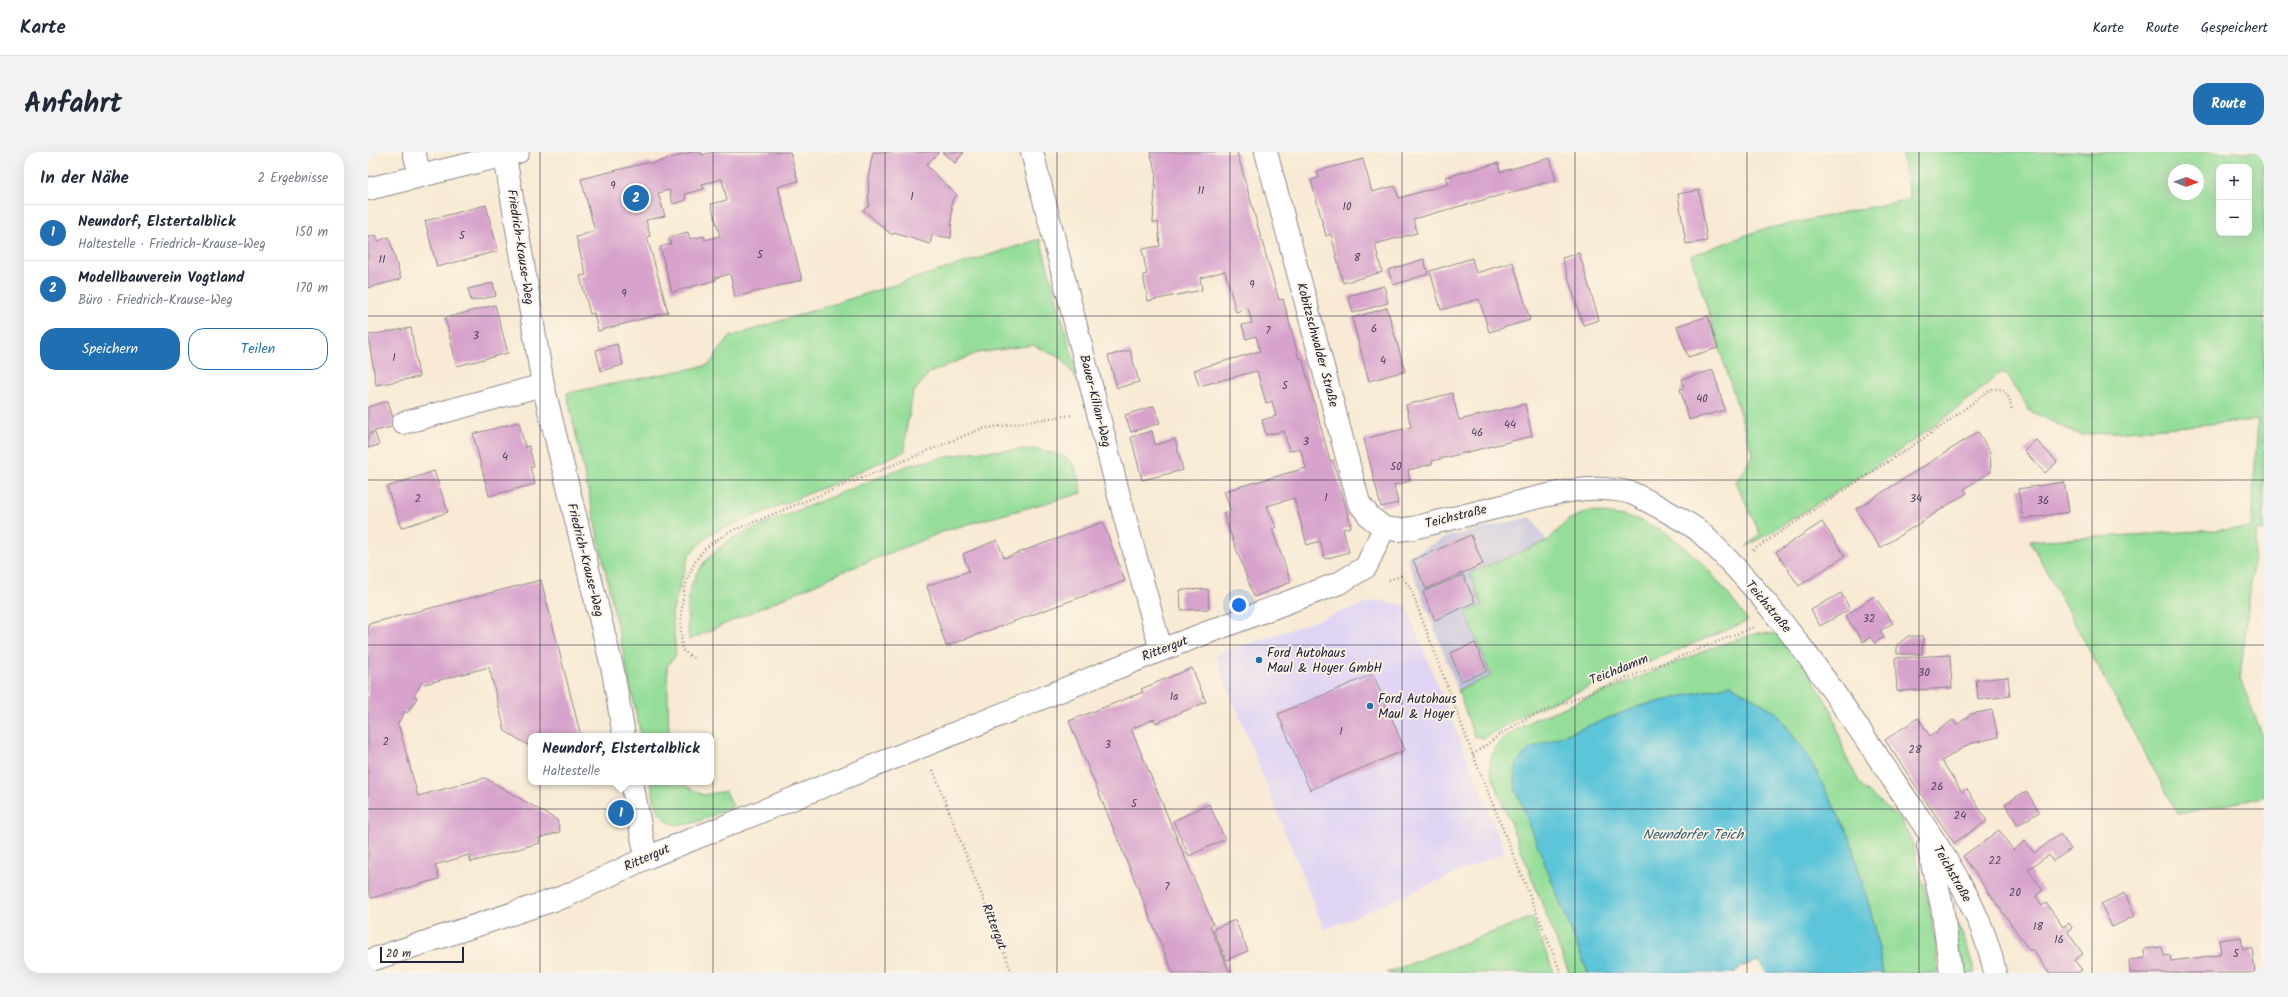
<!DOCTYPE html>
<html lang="de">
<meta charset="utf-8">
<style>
:root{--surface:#fff;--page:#f2f2f3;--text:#1f2937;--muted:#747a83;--line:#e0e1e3;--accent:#1f6fb2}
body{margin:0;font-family:Kalam,sans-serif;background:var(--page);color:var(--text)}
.controls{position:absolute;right:12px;top:12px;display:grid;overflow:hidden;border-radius:8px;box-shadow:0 4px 16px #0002}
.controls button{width:36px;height:36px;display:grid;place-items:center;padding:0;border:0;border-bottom:1px solid var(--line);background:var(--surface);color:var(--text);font:20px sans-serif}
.compass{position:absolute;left:1800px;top:12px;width:36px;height:36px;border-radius:50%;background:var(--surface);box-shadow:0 4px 16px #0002;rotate:91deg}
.scale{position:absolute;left:12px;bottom:10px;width:84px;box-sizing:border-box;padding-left:4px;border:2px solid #22223b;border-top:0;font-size:11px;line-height:14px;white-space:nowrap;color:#22223b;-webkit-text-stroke:3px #fcf5e5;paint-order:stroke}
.you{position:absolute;left:871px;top:453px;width:14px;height:14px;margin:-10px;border:3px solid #fff;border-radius:50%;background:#1a73e8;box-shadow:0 0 0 6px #1a73e833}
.badge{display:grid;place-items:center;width:26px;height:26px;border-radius:50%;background:var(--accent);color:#fff;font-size:13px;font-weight:700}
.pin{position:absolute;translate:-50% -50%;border:2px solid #fff;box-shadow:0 1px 4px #0006}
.popup{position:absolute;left:160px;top:581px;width:186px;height:52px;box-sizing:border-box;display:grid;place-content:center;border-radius:8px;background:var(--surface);filter:drop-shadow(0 1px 3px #0005);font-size:13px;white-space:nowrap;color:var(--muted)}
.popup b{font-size:15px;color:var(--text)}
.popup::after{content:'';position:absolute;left:50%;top:100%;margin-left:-8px;border:8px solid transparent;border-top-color:var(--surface)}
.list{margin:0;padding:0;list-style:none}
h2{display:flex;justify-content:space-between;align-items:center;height:52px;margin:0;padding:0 16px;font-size:17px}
h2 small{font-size:13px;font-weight:400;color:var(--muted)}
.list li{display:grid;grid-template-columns:26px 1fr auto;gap:12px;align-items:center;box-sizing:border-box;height:56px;padding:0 16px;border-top:1px solid var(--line)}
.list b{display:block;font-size:15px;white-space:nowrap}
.list p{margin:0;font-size:13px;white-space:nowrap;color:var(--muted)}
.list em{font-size:13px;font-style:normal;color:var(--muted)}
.actions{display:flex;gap:8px;padding:12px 16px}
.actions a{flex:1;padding:9px 0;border:1px solid var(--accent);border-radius:16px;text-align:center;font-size:14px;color:var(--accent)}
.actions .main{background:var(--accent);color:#fff}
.map{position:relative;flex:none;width:1896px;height:821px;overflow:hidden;border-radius:16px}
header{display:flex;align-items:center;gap:24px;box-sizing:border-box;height:56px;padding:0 20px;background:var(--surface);border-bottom:1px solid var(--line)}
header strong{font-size:19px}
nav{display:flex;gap:22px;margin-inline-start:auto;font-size:14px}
.intro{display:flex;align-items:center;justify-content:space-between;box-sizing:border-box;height:96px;padding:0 24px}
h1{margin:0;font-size:28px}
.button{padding:10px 18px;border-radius:16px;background:var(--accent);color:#fff;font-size:14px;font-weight:700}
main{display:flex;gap:24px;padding:0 24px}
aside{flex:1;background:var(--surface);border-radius:16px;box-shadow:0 4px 16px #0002}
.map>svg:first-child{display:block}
.built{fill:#dfd4f4}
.industrial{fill:#c3c0db}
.green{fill:#95de99;stroke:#5c806a;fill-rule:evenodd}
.water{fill:#5dc5d9;stroke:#40748a}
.building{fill:#d7a2cc}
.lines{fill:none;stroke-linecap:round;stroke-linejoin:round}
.minor-casing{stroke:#8d8688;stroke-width:24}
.path{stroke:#8d8688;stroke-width:2.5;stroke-dasharray:1 3;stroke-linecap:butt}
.minor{stroke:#fff;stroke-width:22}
.grid{fill:none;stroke:#22223b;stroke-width:1;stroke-opacity:0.55}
.poi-dot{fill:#1f6fb2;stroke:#fcf5e5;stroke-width:1.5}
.labels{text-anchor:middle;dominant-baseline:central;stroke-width:3.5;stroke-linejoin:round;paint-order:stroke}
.number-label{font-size:11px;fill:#4f425f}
.street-label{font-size:13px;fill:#22223b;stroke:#fcf5e5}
.poi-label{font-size:13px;fill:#22223b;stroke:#fcf5e5;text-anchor:start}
.water-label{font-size:14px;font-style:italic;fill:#375b72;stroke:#fcf5e5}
</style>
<header>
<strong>Karte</strong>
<nav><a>Karte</a><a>Route</a><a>Gespeichert</a></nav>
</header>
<div class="intro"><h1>Anfahrt</h1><a class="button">Route</a></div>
<main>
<aside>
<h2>In der Nähe<small>2 Ergebnisse</small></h2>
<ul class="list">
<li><span class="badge">1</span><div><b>Neundorf, Elstertalblick</b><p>Haltestelle · Friedrich-Krause-Weg</p></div><em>150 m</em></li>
<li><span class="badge">2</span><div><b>Modellbauverein Vogtland</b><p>Büro · Friedrich-Krause-Weg</p></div><em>170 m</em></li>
</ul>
<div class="actions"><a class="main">Speichern</a><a>Teilen</a></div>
</aside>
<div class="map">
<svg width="1896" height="821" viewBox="0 0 1896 821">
<rect width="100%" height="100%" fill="#fcf5e5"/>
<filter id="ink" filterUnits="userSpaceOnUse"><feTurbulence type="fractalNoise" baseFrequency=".025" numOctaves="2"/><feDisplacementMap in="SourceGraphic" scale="8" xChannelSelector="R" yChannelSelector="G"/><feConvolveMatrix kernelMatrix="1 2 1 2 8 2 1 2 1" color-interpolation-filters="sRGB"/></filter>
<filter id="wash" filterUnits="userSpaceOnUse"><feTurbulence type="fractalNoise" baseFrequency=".012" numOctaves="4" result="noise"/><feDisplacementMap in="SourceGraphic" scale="16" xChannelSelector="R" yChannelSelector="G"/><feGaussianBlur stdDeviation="0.9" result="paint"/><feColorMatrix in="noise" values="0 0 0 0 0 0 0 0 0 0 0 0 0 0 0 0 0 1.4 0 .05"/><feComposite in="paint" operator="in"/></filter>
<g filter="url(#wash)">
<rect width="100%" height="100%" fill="#f8ead4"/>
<path class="built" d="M 1009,448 L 1038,454 L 1137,700 L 956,778 L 847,503 Z"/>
<path class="industrial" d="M 1163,365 L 1179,389 L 1102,421 L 1115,453 L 1098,461 L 1123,524 L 1090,538 L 1039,405 L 1078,385 Z"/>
<g class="green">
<path d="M 1534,0 L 1896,0 L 1896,379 L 1889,378 L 1872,527 L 1896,587 L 1896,645 L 1810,662 L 1662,389 L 1883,376 L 1890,268 L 1712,283 L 1662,259 L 1638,221 L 1632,221 C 1558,287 1464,343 1378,395 L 1392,382 L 1368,330 L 1385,304 L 1323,104 L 1392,78 L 1542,47 ZM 1851,15 L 1881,15 L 1881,81 L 1851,81 ZM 1806,18 L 1830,18 L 1830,42 L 1806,42 Z"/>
<path d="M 672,87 L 712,232 L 695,207 L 665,193 L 609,201 L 561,221 L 545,241 L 538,279 L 537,299 L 457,335 L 342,382 L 321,403 L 304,461 L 308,503 L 299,514 L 301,584 L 273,584 L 199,241 L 341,213 L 361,185 Z"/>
<path d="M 670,297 C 705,307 706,304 714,341 L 582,377 L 479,418 L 321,488 C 315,435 325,411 370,383 L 541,313 L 603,300 Z"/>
<path d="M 1222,359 C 1238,362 1256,363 1271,368 C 1317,384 1353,431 1380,469 L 1156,562 L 1116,586 L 1106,584 L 1090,538 L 1123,524 L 1098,461 L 1114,453 L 1102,421 L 1179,389 L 1200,368 Z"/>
<path d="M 1390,481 L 1408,482 L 1424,493 L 1464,559 L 1477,603 L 1494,635 L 1533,668 L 1543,688 L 1559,744 L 1568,790 L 1570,821 L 1515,821 L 1507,775 L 1481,684 L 1441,606 L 1408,560 L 1363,533 L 1272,554 L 1163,596 L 1148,638 L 1220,821 L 1201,821 L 1122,619 C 1121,590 1142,581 1165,568 L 1354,492 Z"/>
<path d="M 283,630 L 310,630 L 335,643 L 358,639 L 365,654 C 345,662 309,686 293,663 C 286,654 285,640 283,630 Z"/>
<path d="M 1583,756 L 1598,791 L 1607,821 L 1592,821 Z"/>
<path d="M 1164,765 L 1186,821 L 1018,821 Z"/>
</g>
<path class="water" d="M 1363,533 L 1408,560 L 1441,606 L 1481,684 L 1507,775 L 1515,821 L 1399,821 L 1390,809 L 1373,815 L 1366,821 L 1220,821 L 1148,638 C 1145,618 1147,609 1163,596 L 1272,554 Z"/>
<g id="blocks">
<g class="building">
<path d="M 324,0 L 333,0 L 334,3 L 345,0 L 422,0 L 430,29 L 410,35 L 434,128 L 367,145 L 362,122 L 347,126 L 348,128 L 304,140 L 292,95 L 303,92 L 301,85 L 320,80 L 322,87 L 336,84 L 337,88 L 352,84 L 343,52 L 359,48 L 354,27 L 334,32 L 336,37 L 317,42 L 318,48 L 305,52 L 301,38 L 290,41 L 297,64 L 278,68 L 282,84 L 279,85 L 300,160 L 230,179 L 226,161 L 222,162 L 212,124 L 218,123 L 208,85 L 227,79 L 213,27 L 282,10 L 283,12 Z"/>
<path d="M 505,0 L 571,0 L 558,13 L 589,43 L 584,48 L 583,86 L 564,83 L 562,92 L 526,81 L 524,83 L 495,58 L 501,54 L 500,27 Z"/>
<path d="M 574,0 L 596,0 L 587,11 Z"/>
<path d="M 782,0 L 869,0 L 899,107 L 911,148 L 915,147 L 931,207 L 934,206 L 962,309 L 965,308 L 983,375 L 975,377 L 981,400 L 957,407 L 952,389 L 939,393 L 926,346 L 899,354 L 908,375 L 904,377 L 923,430 L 886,445 L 855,361 L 863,359 L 856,339 L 938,316 L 932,296 L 921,299 L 916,279 L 898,283 L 894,268 L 908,264 L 904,249 L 898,251 L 889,219 L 831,234 L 826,218 L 892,199 L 888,184 L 878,187 L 874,173 L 884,171 L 880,156 L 868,160 L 857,119 L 832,126 L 834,138 L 780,149 L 775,123 L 779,122 L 774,97 L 792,94 L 790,70 L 785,71 L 788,20 Z"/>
<path d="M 1182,6 L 1188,28 L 1045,67 L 1049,81 L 1007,92 L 1014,120 L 975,131 L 963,82 L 958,84 L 943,28 L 951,26 L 949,19 L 995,7 L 1004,40 L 1027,34 L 1031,46 L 1081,32 L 1078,25 L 1130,11 L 1132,20 Z"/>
<path d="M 1331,38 L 1339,89 L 1318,92 L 1310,42 Z"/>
<path d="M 118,53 L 130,99 L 69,115 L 57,69 Z"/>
<path d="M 8,83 L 10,89 L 21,85 L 33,127 L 0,136 L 0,85 Z"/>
<path d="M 1211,101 L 1231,168 L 1215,173 L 1194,106 Z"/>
<path d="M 1104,106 L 1108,121 L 1145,110 L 1162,168 L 1121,180 L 1111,147 L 1073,158 L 1062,119 Z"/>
<path d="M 1056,107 L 1060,122 L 1025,133 L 1020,118 Z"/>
<path d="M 125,131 L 128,144 L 103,149 L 100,137 Z"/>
<path d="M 1016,134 L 1020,151 L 985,161 L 980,144 Z"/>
<path d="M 127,153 L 140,201 L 89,214 L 77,166 Z"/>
<path d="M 1019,156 L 1037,219 L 1001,229 L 984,166 Z"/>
<path d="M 1340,164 L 1350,196 L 1320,205 L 1309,174 Z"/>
<path d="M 43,176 L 51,225 L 8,233 L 0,183 Z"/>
<path d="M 249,192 L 255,213 L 233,219 L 228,198 Z"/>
<path d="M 762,198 L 771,230 L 749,236 L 740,204 Z"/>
<path d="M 1345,218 L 1357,258 L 1321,268 L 1312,237 L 1316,236 L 1314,227 Z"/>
<path d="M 1084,241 L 1091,268 L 1157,252 L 1164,284 L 1064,309 L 1064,312 L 1040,318 L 1042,329 L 1026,333 L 1030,351 L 1013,355 L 996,287 L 1043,275 L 1038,253 Z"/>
<path d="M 20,249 L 27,274 L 0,281 L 0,255 Z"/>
<path d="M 786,254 L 792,271 L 763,280 L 757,263 Z"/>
<path d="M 151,270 L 157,295 L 161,294 L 166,315 L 162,315 L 167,332 L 121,344 L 105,282 Z"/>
<path d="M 784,279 L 787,293 L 807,287 L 815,318 L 774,328 L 763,285 Z"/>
<path d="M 1610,280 L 1622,300 L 1623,320 L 1596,337 L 1599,341 L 1512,396 L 1488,357 Z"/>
<path d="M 7,281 L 11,293 L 0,296 L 0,283 Z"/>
<path d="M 1668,288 L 1689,310 L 1677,321 L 1656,299 Z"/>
<path d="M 66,319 L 80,360 L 33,376 L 19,335 Z"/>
<path d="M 1696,330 L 1701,360 L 1655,367 L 1650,337 Z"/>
<path d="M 735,370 L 757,429 L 578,494 L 559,434 L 601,419 L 595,402 L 629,388 L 636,406 Z"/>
<path d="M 1454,370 L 1477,404 L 1431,434 L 1408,400 Z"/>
<path d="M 1103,383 L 1115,412 L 1058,437 L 1045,408 Z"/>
<path d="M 1095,423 L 1107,450 L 1067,468 L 1055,440 Z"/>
<path d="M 173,428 L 213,584 L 163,584 L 163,595 L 137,579 L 121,515 L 57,532 L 54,530 L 46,544 L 49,546 L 44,554 L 39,561 L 37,559 L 29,573 L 31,575 L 50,644 L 117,626 L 189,668 L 192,680 L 171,686 L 172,691 L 103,710 L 101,703 L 67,713 L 71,727 L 3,746 L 0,735 L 0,472 Z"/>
<path d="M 840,437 L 841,457 L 813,458 L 812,438 Z"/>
<path d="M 1473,441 L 1482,457 L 1452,474 L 1443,458 Z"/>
<path d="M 1506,444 L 1525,471 L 1512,479 L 1516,485 L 1507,491 L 1502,485 L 1495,490 L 1477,464 Z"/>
<path d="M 1540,484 L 1555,484 L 1554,502 L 1529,502 L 1529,493 Z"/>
<path d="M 1107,491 L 1119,519 L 1093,529 L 1082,501 Z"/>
<path d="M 1582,503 L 1584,536 L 1529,539 L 1527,506 Z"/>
<path d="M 824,516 L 838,550 L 788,571 L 786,567 L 763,577 L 845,772 L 842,774 L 862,821 L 805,821 L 701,569 L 775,540 L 773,537 Z"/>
<path d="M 1005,522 L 1037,598 L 942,638 L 910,562 Z"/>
<path d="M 1640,525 L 1642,544 L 1610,548 L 1608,528 Z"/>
<path d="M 1624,558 L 1630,585 L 1601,592 L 1574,609 L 1594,640 L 1599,637 L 1619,669 L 1586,691 L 1517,588 L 1550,566 L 1562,584 L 1585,568 L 1589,573 L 1603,562 Z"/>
<path d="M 1658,639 L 1671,660 L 1650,673 L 1637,652 Z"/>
<path d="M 841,652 L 857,687 L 821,704 L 805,669 Z"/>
<path d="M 1631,678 L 1645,698 L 1657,689 L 1666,701 L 1692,682 L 1703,697 L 1685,709 L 1681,703 L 1660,717 L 1675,738 L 1668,744 L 1674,754 L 1678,751 L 1695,775 L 1701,771 L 1704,776 L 1699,779 L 1715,802 L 1706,808 L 1714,818 L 1709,821 L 1681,821 L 1664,797 L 1662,799 L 1595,704 Z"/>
<path d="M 1757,741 L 1767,764 L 1744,775 L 1733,752 Z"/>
<path d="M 867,768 L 880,799 L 858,808 L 845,777 Z"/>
<path d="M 1873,785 L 1875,797 L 1884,796 L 1887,821 L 1762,821 L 1761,808 L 1777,806 L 1776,797 L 1794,795 L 1796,804 L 1802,803 L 1803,809 L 1851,803 L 1850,801 L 1853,801 L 1851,788 Z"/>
</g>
</g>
</g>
<g filter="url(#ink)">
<use href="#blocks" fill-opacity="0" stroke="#8d8688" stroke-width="1"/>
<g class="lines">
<defs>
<g id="minor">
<path d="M 46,0 L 52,23"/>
<path d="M 664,0 L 750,340 L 793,498"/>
<path d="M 898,0 L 991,351 L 1002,365 L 1016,376"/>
<path d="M 137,4 L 175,233 L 245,519 L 256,584"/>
<path d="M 0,37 L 150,0"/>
<path d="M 35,271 L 175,233"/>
<path d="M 1016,376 L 1030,378 L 1045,376 C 1076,368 1107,361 1139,353 C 1179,343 1221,330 1263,341 C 1272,344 1325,373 1332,380 C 1409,452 1468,542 1526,629 C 1565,687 1613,750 1627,821"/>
<path d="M 264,630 L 278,706"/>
<path d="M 1560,695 L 1574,754 L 1583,821"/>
<path d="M 0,809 L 198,744 L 278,706 L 793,498 L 971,431 L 998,415 L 1016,376"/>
</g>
</defs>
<use href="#minor" class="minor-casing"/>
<g class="path">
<path d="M 1385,398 L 1570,277 L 1623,237 L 1634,237 L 1641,246 L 1644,258"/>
<path d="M 1021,428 L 1033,424 L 1042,435 L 1105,603 L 1193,821"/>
<path d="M 325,506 L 314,498 C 311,467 313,425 334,400 C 340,393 351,387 359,381 L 613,277 L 703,263"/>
<path d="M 1105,603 L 1131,583 L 1159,566 L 1386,475"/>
<path d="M 565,618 L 644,821"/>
</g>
<use href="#minor" class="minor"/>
</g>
</g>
<path class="grid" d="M 172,0 L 172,821M 345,0 L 345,821M 517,0 L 517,821M 689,0 L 689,821M 862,0 L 862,821M 1034,0 L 1034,821M 1207,0 L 1207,821M 1379,0 L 1379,821M 1551,0 L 1551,821M 1724,0 L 1724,821M 0,164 L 1896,164M 0,328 L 1896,328M 0,493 L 1896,493M 0,657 L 1896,657"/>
<g class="poi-dot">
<circle cx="891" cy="508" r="4"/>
<circle cx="1002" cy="554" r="4"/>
</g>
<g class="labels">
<g class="number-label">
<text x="245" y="34">9</text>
<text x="833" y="39">11</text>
<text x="544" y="45">1</text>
<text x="979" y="55">10</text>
<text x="94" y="84">5</text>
<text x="392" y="103">5</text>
<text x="989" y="106">8</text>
<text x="14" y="108">11</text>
<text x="884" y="133">9</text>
<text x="256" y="142">9</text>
<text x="1006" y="177">6</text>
<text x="900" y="179">7</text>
<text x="108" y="184">3</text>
<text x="26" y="206">1</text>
<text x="1015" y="209">4</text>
<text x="917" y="234">5</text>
<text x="1334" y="247">40</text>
<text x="1142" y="273">44</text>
<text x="1109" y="281">46</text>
<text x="938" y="290">3</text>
<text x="137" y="305">4</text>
<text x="1028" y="315">50</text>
<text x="958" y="346">1</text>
<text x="50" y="347">2</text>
<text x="1548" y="347">34</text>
<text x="1675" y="349">36</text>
<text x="1501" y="467">32</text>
<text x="1556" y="521">30</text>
<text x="806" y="545">1a</text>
<text x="973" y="580">1</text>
<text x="18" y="590">2</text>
<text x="740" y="593">3</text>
<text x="1547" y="598">28</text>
<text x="1569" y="635">26</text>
<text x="766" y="652">5</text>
<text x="1592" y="664">24</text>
<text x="1627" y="709">22</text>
<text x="799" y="735">7</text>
<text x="1647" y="741">20</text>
<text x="1670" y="775">18</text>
<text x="1691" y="788">16</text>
<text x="1868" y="802">5</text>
</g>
<g class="street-label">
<text transform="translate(152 95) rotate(81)">Friedrich-Krause-Weg</text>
<text transform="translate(949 193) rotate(75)">Kobitzschwalder Straße</text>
<text transform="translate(727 249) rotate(76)">Bauer-Kilian-Weg</text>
<text transform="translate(1088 365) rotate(-14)">Teichstraße</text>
<text transform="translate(217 408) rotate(76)">Friedrich-Krause-Weg</text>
<text transform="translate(1400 455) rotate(50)">Teichstraße</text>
<text transform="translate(797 497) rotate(-21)">Rittergut</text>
<text transform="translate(1251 518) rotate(-22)">Teichdamm</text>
<text transform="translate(279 706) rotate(-24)">Rittergut</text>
<text transform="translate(1584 722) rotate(60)">Teichstraße</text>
<text transform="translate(626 775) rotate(69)">Rittergut</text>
</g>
<g class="poi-label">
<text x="899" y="501">Ford Autohaus<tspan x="899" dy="15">Maul &amp; Hoyer GmbH</tspan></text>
<text x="1010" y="547">Ford Autohaus<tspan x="1010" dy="15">Maul &amp; Hoyer</tspan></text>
</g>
<g class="water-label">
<text x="1325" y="683">Neundorfer Teich</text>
</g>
</g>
</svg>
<div class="controls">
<button>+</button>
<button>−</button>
</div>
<svg class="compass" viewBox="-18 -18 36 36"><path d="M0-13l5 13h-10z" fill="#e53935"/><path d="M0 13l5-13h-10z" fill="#747a83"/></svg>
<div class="scale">20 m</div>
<div class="you"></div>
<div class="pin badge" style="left:253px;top:661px">1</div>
<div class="popup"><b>Neundorf, Elstertalblick</b>Haltestelle</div>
<div class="pin badge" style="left:268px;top:46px">2</div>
</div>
</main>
